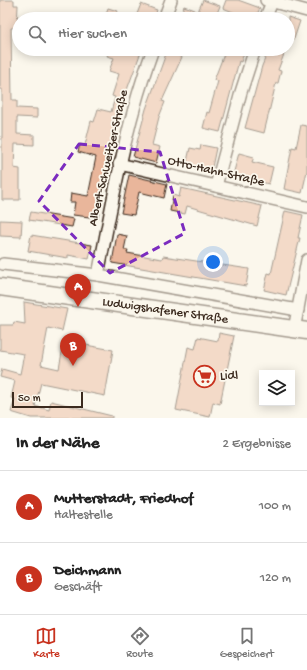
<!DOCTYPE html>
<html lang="de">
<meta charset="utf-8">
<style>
:root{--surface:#fff;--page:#f6f6f6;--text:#222;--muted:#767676;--line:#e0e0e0;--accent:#c8321e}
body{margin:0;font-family:"Gochi Hand",sans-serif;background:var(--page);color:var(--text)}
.controls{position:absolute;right:12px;bottom:12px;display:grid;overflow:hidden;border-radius:0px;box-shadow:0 2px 10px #0003}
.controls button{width:36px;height:36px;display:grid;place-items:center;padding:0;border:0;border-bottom:1px solid var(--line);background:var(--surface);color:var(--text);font:20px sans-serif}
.scale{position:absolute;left:12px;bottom:10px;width:71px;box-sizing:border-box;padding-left:4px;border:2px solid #3b2a1e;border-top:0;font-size:11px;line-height:14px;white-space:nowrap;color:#3b2a1e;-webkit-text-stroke:3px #fbf7ec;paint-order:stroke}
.you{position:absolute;left:213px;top:262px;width:14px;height:14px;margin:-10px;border:3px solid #fff;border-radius:50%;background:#1a73e8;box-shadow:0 0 0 6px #1a73e833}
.badge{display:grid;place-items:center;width:26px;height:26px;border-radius:50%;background:var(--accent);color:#fff;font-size:13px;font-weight:700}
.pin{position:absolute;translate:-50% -33px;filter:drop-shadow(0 1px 2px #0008)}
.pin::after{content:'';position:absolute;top:21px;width:14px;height:12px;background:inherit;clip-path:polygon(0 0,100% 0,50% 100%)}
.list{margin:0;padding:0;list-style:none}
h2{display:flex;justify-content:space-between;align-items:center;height:52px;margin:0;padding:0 16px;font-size:17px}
h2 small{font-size:13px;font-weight:400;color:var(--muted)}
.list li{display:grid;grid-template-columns:26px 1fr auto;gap:12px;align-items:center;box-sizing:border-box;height:72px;padding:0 16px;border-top:1px solid var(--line)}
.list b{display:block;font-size:15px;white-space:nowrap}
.list p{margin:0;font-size:13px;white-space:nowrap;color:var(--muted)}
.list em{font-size:13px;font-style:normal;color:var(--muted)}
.icon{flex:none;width:22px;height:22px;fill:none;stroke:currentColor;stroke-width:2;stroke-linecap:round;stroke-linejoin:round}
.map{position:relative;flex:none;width:307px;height:418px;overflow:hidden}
.search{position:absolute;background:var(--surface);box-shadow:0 2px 10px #0003;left:12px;right:12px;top:12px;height:44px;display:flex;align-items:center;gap:10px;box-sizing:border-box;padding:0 14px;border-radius:22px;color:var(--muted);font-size:15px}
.sheet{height:196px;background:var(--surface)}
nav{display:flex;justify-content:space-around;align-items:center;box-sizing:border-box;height:56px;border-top:1px solid var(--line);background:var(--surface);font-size:11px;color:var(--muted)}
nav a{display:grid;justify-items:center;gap:2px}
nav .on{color:var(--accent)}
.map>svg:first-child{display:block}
.building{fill:#e9b69b;stroke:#3b2a1e}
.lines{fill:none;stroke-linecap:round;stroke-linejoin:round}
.street-casing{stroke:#3b2a1e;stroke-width:14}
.secondary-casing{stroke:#3b2a1e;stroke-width:19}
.street{stroke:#fbf7ec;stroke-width:11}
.secondary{stroke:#fbf7ec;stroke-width:16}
.marked{fill:none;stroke:#7b2cbf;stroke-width:3;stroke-dasharray:8 5;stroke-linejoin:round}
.labels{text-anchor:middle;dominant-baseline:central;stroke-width:3.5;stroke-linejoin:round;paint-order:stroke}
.street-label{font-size:13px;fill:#3b2a1e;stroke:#fbf7ec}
.poi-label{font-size:13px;fill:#3b2a1e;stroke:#fbf7ec;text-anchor:start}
</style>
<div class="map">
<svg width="307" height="418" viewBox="0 0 307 418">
<rect width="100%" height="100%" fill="#fbf7ec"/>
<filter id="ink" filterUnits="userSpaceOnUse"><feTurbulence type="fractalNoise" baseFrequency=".025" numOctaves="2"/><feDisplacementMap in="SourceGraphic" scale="8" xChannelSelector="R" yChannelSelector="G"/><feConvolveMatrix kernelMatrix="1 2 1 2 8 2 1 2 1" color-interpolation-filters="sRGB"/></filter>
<g filter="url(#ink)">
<g class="building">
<path d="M 0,0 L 14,0 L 14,5 L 18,5 L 17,28 L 11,28 L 12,100 L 17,100 L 17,108 L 37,109 L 37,118 L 17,117 L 17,134 L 34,135 L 34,145 L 15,144 L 14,168 L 20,169 L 20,200 L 2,200 L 2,89 L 0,89 Z"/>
<path d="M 203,0 L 220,6 L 215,18 L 209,15 L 208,19 L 202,19 L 196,16 Z"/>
<path d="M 226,0 L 238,0 L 260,8 L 255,19 L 241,19 L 243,16 L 223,8 Z"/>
<path d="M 141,4 L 157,10 L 154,19 L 135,19 Z"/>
<path d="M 184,6 L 195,10 L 192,19 L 179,18 Z"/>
<path d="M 108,8 L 118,11 L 115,19 L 104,19 Z"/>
<path d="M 288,17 L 300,21 L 294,39 L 288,37 Z"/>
<path d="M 110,49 L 142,49 L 128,87 L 118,122 L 109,156 L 98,218 L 73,215 L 75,202 L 70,202 L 71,193 L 88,196 L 96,157 L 78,152 L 80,144 L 85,145 L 91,121 L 94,122 L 98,109 L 111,112 L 115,97 L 112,96 L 119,74 L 109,71 L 114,58 L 107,56 Z"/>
<path d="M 226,49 L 245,49 L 241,62 L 239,61 L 220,132 L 203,128 L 207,112 L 209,113 L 218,81 L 214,80 Z"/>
<path d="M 269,49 L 286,49 L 278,70 L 281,71 L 278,83 L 276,83 L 264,133 L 245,128 L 262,66 Z"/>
<path d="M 167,51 L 182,57 L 162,101 L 165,102 L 159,117 L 152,145 L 160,147 L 156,163 L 133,157 L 146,109 Z"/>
<path d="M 301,125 L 307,126 L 307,171 L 302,193 L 284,189 L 292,147 L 296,148 Z"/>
<path d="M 201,145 L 216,148 L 211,172 L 186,166 L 190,148 L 200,150 Z"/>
<path d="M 239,153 L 254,157 L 252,162 L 273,167 L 269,184 L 233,175 Z"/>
<path d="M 129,175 L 167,184 L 164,198 L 139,192 L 134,215 L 121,213 Z"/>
<path d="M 181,188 L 262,206 L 257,226 L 187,206 L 185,214 L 170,211 L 173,195 L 179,197 Z"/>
<path d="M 285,211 L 303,215 L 298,238 L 300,238 L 286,295 L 264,290 L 268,273 L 271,274 Z"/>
<path d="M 31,212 L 74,219 L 72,227 L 29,220 Z"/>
<path d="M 0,220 L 22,221 L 21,237 L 0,236 Z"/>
<path d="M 117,234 L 127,236 L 124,250 L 128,250 L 127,253 L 162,259 L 163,256 L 249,269 L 246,286 L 112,263 Z"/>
<path d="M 31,235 L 92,245 L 89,259 L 68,255 L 68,258 L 28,251 Z"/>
<path d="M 24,302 L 67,309 L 62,331 L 48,328 L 41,365 L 59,369 L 64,341 L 113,350 L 105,396 L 41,383 L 35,406 L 49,410 L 51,401 L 112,416 L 112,418 L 31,418 L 11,412 L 15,399 L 11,398 L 15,381 L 0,377 L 2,369 L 20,374 L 24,354 L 0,350 L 0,325 L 13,325 L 14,322 L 25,324 Z"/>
<path d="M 219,333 L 234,336 L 220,404 L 213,402 L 210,417 L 176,410 L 188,347 L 195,349 L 198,337 L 218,341 Z"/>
</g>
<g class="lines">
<defs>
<g id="street">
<path d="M 266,0 L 307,11"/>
<path d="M 164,19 L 171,0"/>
<path d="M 265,19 L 272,2"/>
<path d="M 119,164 L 307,207"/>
<path d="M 216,186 L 241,92 L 255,49"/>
<path d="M 3,264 L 98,275 L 298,310"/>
<path d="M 98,275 C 113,199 126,122 153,49"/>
<path d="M 294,330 L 307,260"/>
</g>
<g id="secondary">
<path id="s1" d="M 0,287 L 307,331"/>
</g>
</defs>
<use href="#street" class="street-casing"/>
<use href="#secondary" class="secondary-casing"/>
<use href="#street" class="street"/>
<use href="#secondary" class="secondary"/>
</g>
</g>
<path d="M0 0H307V418H0ZM 79,144 L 160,152 L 185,233 L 110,273 L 39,201 Z" fill="#fbf7ec" fill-opacity=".55" fill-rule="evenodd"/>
<path class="marked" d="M 79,144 L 160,152 L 185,233 L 110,273 L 39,201 Z"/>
<defs>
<symbol id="supermarket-ring" viewBox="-11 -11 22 22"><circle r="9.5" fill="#fbf7ec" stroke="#c8321e" stroke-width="1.5"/><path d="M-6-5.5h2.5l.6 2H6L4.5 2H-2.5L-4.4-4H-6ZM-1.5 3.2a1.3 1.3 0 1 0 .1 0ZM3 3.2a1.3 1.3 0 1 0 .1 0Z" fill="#c8321e"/></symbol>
</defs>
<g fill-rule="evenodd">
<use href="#supermarket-ring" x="192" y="364" width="25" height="25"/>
</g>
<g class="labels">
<g class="street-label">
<text transform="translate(109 158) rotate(-77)">Albert-Schweitzer-Straße</text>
<text transform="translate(216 172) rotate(13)">Otto-Hahn-Straße</text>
<text stroke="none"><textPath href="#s1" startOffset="167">Ludwigshafener Straße</textPath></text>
</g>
<g class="poi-label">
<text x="220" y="376">Lidl</text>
</g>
</g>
</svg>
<div class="controls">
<button><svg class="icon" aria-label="layers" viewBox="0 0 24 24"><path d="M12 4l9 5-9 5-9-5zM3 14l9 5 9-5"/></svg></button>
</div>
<div class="scale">50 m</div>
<div class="you"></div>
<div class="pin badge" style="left:78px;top:307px">A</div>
<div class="pin badge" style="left:73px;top:366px">B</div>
<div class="search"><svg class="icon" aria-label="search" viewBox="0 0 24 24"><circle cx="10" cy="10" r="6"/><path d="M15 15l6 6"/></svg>Hier suchen</div>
</div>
<section class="sheet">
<h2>In der Nähe<small>2 Ergebnisse</small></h2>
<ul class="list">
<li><span class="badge">A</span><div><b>Mutterstadt, Friedhof</b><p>Haltestelle</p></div><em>100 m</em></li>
<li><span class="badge">B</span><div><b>Deichmann</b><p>Geschäft</p></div><em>120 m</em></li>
</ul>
</section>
<nav>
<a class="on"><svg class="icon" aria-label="map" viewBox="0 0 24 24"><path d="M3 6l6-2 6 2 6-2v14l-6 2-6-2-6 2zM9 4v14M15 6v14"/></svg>Karte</a>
<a><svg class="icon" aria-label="directions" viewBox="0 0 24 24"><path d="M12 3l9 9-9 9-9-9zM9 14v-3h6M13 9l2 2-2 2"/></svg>Route</a>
<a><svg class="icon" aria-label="saved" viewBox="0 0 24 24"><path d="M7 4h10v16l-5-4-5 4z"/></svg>Gespeichert</a>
</nav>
